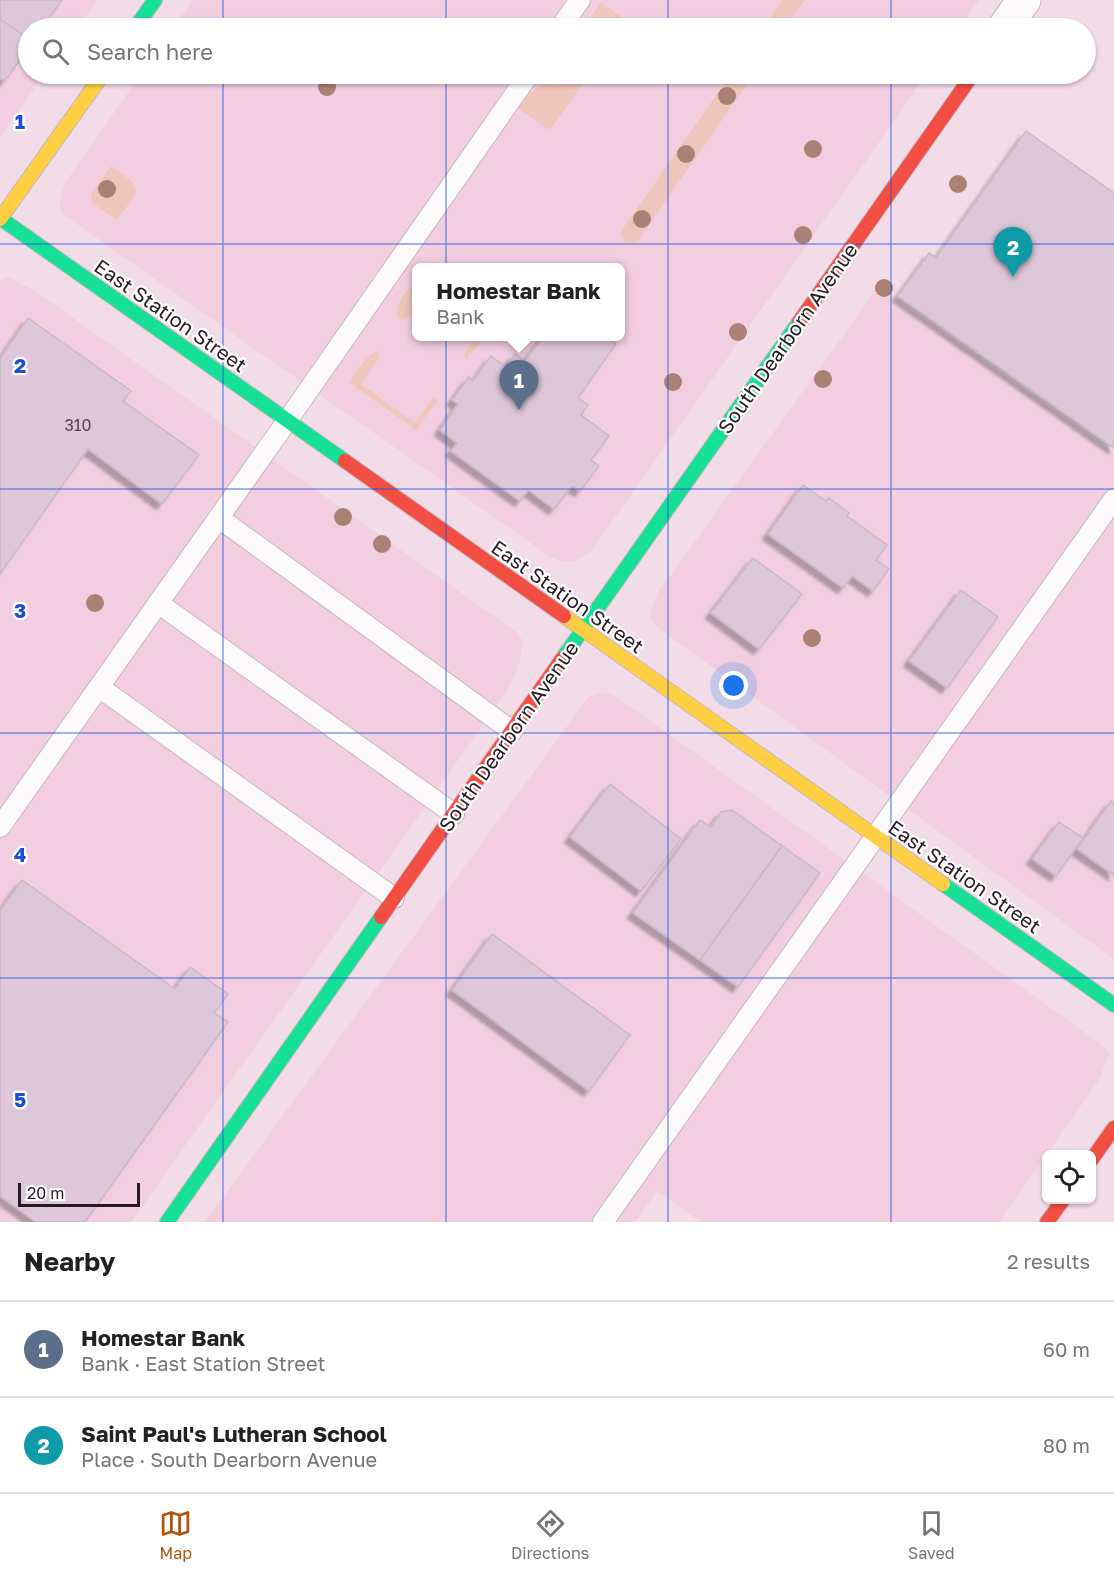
<!DOCTYPE html>
<meta charset="utf-8">
<style>
:root{--surface:#fff;--page:#f2f2f2;--text:#202124;--muted:#757577;--line:#e0e0e0;--accent:#b45309}
body{margin:0;font-family:"Golos Text",sans-serif;background:var(--page);color:var(--text)}
.controls{position:absolute;right:18px;bottom:18px;display:grid;overflow:hidden;border-radius:9px;box-shadow:0 2px 4px #0004}
.controls button{width:54px;height:54px;display:grid;place-items:center;padding:0;border:0;border-bottom:2px solid var(--line);background:var(--surface);color:var(--text);font:30px sans-serif}
.scale{position:absolute;left:18px;bottom:15px;width:122px;box-sizing:border-box;padding-left:6px;border:3px solid #261920;border-top:0;font-size:16px;line-height:21px;white-space:nowrap;color:#261920;-webkit-text-stroke:4px #fff;paint-order:stroke}
.you{position:absolute;left:734px;top:686px;width:21px;height:21px;margin:-15px;border:4px solid #fff;border-radius:50%;background:#1a73e8;box-shadow:0 0 0 9px #1a73e833}
.badge{display:grid;place-items:center;width:39px;height:39px;border-radius:50%;background:var(--accent);color:#fff;font-size:20px;font-weight:700}
.pin{position:absolute;translate:-50% -50px;filter:drop-shadow(0 2px 3px #0008)}
.pin::after{content:'';position:absolute;top:32px;width:21px;height:18px;background:inherit;clip-path:polygon(0 0,100% 0,50% 100%)}
.popup{position:absolute;left:412px;top:263px;width:213px;height:78px;box-sizing:border-box;display:grid;place-content:center;border-radius:9px;background:var(--surface);filter:drop-shadow(0 2px 4px #0005);font-size:20px;white-space:nowrap;color:var(--muted)}
.popup b{font-size:22px;color:var(--text)}
.popup::after{content:'';position:absolute;left:50%;top:100%;margin-left:-12px;border:12px solid transparent;border-top-color:var(--surface)}
.list{margin:0;padding:0;list-style:none}
h2{display:flex;justify-content:space-between;align-items:center;height:78px;margin:0;padding:0 24px;font-size:26px}
h2 small{font-size:20px;font-weight:400;color:var(--muted)}
.list li{display:grid;grid-template-columns:39px 1fr auto;gap:18px;align-items:center;box-sizing:border-box;height:96px;padding:0 24px;border-top:2px solid var(--line)}
.list b{display:block;font-size:22px;white-space:nowrap}
.list p{margin:0;font-size:20px;white-space:nowrap;color:var(--muted)}
.list em{font-size:20px;font-style:normal;color:var(--muted)}
.icon{flex:none;width:33px;height:33px;fill:none;stroke:currentColor;stroke-width:2;stroke-linecap:round;stroke-linejoin:round}
.map{position:relative;flex:none;width:1114px;height:1222px;overflow:hidden}
.search{position:absolute;background:var(--surface);box-shadow:0 2px 4px #0004;left:18px;right:18px;top:18px;height:66px;display:flex;align-items:center;gap:15px;box-sizing:border-box;padding:0 21px;border-radius:33px;color:var(--muted);font-size:22px}
.sheet{height:270px;background:var(--surface)}
nav{display:flex;justify-content:space-around;align-items:center;box-sizing:border-box;height:84px;border-top:2px solid var(--line);background:var(--surface);font-size:16px;color:var(--muted)}
nav a{display:grid;justify-items:center;gap:3px}
nav .on{color:var(--accent)}
.map>svg:first-child{display:block}
.built{fill:#f2cee0;fill-rule:evenodd}
.green{fill:#f0c6bc}
.building{fill:#dec7da;stroke:#c8b9c3;stroke-width:1.5;filter:url(#shadow)}
.lines{fill:none;stroke-linecap:round;stroke-linejoin:round}
.lane-casing{stroke:#c6b6be;stroke-width:22}
.street-casing{stroke:#c6b6be;stroke-width:35}
.fast-casing{stroke:#c6b6be;stroke-width:16}
.slow-casing{stroke:#c6b6be;stroke-width:16}
.jam-casing{stroke:#c6b6be;stroke-width:16}
.lane{stroke:#fdfafb;stroke-width:20}
.street{stroke:#fdfafb;stroke-width:33}
.fast{stroke:#16e098;stroke-width:14}
.slow{stroke:#ffcf43;stroke-width:14}
.jam{stroke:#f24e42;stroke-width:14}
.tree{fill:#ac8175}
.grid{fill:none;stroke:#1d4ed8;stroke-width:1.5;stroke-opacity:0.55}
.labels{text-anchor:middle;dominant-baseline:central;stroke-width:4.5;stroke-linejoin:round;paint-order:stroke}
.number-label{font-size:16px;fill:#564650}
.street-label{font-size:20px;fill:#261920;stroke:#fff}
.grid-label{font-size:20px;text-anchor:middle;font-weight:bold;fill:#1d4ed8;stroke:#fff;stroke-width:4.5;stroke-linejoin:round;paint-order:stroke}
</style>
<div class="map">
<svg width="1114" height="1222" viewBox="0 0 1114 1222">
<defs>
<filter id="shadow"><feDropShadow dx="-5.5" dy="5.5" stdDeviation="1.5" flood-color="#0004"/></filter>
</defs>
<rect width="100%" height="100%" fill="#f1dce7"/>
<g class="built">
<path d="M 0,0 L 98,0 L 77,28 L 28,28 L 28,74 L 45,74 L 0,137 Z"/>
<path d="M 193,0 L 979,0 L 959,28 L 173,28 Z"/>
<path d="M 141,74 L 927,74 L 592,550 L 574,562 L 564,562 L 552,558 L 64,215 L 59,205 L 65,183 ZM 417,268 L 621,268 L 621,336 L 417,336 Z"/>
<path d="M 8,277 L 35,291 L 515,631 L 523,641 L 518,669 L 507,691 L 131,1222 L 0,1222 L 0,281 Z"/>
<path d="M 878,287 L 1114,453 L 1114,959 L 657,627 L 651,619 L 650,612 L 657,594 Z"/>
<path d="M 597,692 L 611,694 L 621,700 L 1101,1044 L 1109,1053 L 1099,1080 L 999,1222 L 701,1222 L 657,1191 L 635,1222 L 205,1222 L 587,699 Z"/>
</g>
<g class="green">
<path d="M 783,0 L 805,0 L 785,28 L 763,28 Z"/>
<path d="M 601,3 L 628,21 L 622,28 L 583,28 Z"/>
<path d="M 551,74 L 590,74 L 550,130 L 519,109 C 524,95 542,86 551,74 Z"/>
<path d="M 731,74 L 754,74 L 637,242 L 634,245 L 625,243 L 621,235 L 622,230 Z"/>
<path d="M 111,166 C 147,191 140,188 117,220 L 92,203 L 91,194 Z"/>
<path d="M 417,284 C 417,299 419,312 403,320 L 398,318 C 393,305 406,289 417,284 Z"/>
<path d="M 477,336 L 484,337 L 466,360 L 464,354 Z"/>
<path d="M 378,351 L 379,358 L 361,384 L 415,423 L 434,397 L 438,400 L 416,430 L 349,382 C 357,372 366,354 378,351 Z"/>
</g>
<g class="building">
<path d="M 0,0 L 62,0 L 42,28 L 28,28 L 28,39 L 0,19 Z"/>
<path d="M 0,19 L 28,39 L 28,48 L 5,81 L 0,78 Z"/>
<path d="M 1026,131 L 1114,193 L 1114,448 L 898,296 L 929,253 L 936,258 Z"/>
<path d="M 28,318 L 131,391 L 123,401 L 199,455 L 162,504 L 88,449 L 0,574 L 0,359 Z"/>
<path d="M 543,336 L 605,336 L 616,344 L 578,398 L 588,405 L 581,415 L 609,436 L 591,460 L 599,466 L 580,491 L 572,486 L 554,509 L 528,490 L 520,501 L 451,451 L 457,443 L 440,430 L 458,404 L 452,400 L 469,377 L 473,381 L 491,356 L 506,367 L 515,354 L 525,361 Z"/>
<path d="M 803,485 L 826,501 L 829,498 L 849,513 L 847,516 L 887,545 L 876,560 L 889,569 L 873,591 L 852,576 L 843,588 L 768,534 Z"/>
<path d="M 753,558 L 802,594 L 759,649 L 711,613 Z"/>
<path d="M 961,590 L 998,617 L 947,688 L 909,661 Z"/>
<path d="M 610,784 L 681,839 L 641,891 L 570,837 Z"/>
<path d="M 1111,801 L 1114,803 L 1114,875 L 1077,849 Z"/>
<path d="M 732,810 L 782,846 L 700,960 L 633,913 L 700,820 L 711,827 L 721,812 Z"/>
<path d="M 1059,822 L 1083,838 L 1056,876 L 1032,859 Z"/>
<path d="M 782,846 L 820,873 L 738,987 L 700,960 Z"/>
<path d="M 22,880 L 175,989 L 190,967 L 228,994 L 214,1013 L 228,1022 L 85,1222 L 36,1222 L 0,1196 L 0,911 Z"/>
<path d="M 492,934 L 630,1035 L 589,1091 L 452,990 Z"/>
</g>
<g class="lines">
<defs>
<g id="lane">
<path d="M 560,28 L 580,0"/>
<path d="M 219,518 L 512,731"/>
<path d="M 158,603 L 454,814"/>
<path d="M 99,687 L 394,898"/>
<path d="M 0,827 L 287,421 L 529,74"/>
<path d="M 603,1222 L 1114,499"/>
</g>
<path id="street" d="M 1004,28 L 1024,0"/>
<g id="fast">
<path d="M 135,28 L 155,0"/>
<path d="M 0,218 L 345,461"/>
<path d="M 562,659 L 799,322"/>
<path d="M 943,884 L 1114,1005"/>
<path d="M 167,1222 L 381,917"/>
</g>
<g id="slow">
<path d="M 0,219 L 103,74"/>
<path d="M 564,616 L 943,884"/>
</g>
<g id="jam">
<path d="M 799,322 L 973,74"/>
<path d="M 345,461 L 564,616"/>
<path d="M 381,917 L 562,659"/>
<path d="M 1092,1159 L 1114,1128"/>
<path d="M 1047,1222 L 1063,1200"/>
</g>
</defs>
<use href="#lane" class="lane-casing"/>
<use href="#street" class="street-casing"/>
<use href="#fast" class="fast-casing"/>
<use href="#slow" class="slow-casing"/>
<use href="#jam" class="jam-casing"/>
<use href="#lane" class="lane"/>
<use href="#street" class="street"/>
<use href="#fast" class="fast"/>
<use href="#slow" class="slow"/>
<use href="#jam" class="jam"/>
</g>
<g class="tree">
<circle cx="327" cy="87" r="9"/>
<circle cx="727" cy="96" r="9"/>
<circle cx="813" cy="149" r="9"/>
<circle cx="686" cy="154" r="9"/>
<circle cx="958" cy="184" r="9"/>
<circle cx="107" cy="189" r="9"/>
<circle cx="642" cy="219" r="9"/>
<circle cx="803" cy="235" r="9"/>
<circle cx="884" cy="288" r="9"/>
<circle cx="738" cy="332" r="9"/>
<circle cx="823" cy="379" r="9"/>
<circle cx="673" cy="382" r="9"/>
<circle cx="343" cy="517" r="9"/>
<circle cx="382" cy="544" r="9"/>
<circle cx="95" cy="603" r="9"/>
<circle cx="812" cy="638" r="9"/>
</g>
<path class="grid" d="M 223,0 L 223,28M 446,0 L 446,28M 668,0 L 668,28M 891,0 L 891,28M 223,74 L 223,1222M 446,74 L 446,1222M 668,74 L 668,1222M 891,74 L 891,1222M 0,244 L 1114,244M 0,489 L 1114,489M 0,733 L 1114,733M 0,978 L 1114,978"/>
<g class="labels">
<g class="number-label">
<text x="78" y="425">310</text>
</g>
<g class="street-label">
<text transform="translate(171 315) rotate(35)">East Station Street</text>
<text transform="translate(787 338) rotate(-55)">South Dearborn Avenue</text>
<text transform="translate(568 596) rotate(35)">East Station Street</text>
<text transform="translate(508 736) rotate(-55)">South Dearborn Avenue</text>
<text transform="translate(965 876) rotate(35)">East Station Street</text>
</g>
</g>
<g class="grid-label">
<text x="20" y="129">1</text>
<text x="20" y="373">2</text>
<text x="20" y="618">3</text>
<text x="20" y="862">4</text>
<text x="20" y="1107">5</text>
</g>
</svg>
<div class="controls">
<button><svg class="icon" aria-label="locate" viewBox="0 0 24 24"><circle cx="12" cy="12" r="6"/><path d="M12 2v4M12 18v4M2 12h4M18 12h4"/></svg></button>
</div>
<div class="scale">20 m</div>
<div class="you"></div>
<div class="pin badge" style="left:519px;top:410px;background:#5c6f8a">1</div>
<div class="popup"><b>Homestar Bank</b>Bank</div>
<div class="pin badge" style="left:1013px;top:277px;background:#0f9aa8">2</div>
<div class="search"><svg class="icon" aria-label="search" viewBox="0 0 24 24"><circle cx="10" cy="10" r="6"/><path d="M15 15l6 6"/></svg>Search here</div>
</div>
<section class="sheet">
<h2>Nearby<small>2 results</small></h2>
<ul class="list">
<li><span class="badge" style="background:#5c6f8a">1</span><div><b>Homestar Bank</b><p>Bank · East Station Street</p></div><em>60 m</em></li>
<li><span class="badge" style="background:#0f9aa8">2</span><div><b>Saint Paul's Lutheran School</b><p>Place · South Dearborn Avenue</p></div><em>80 m</em></li>
</ul>
</section>
<nav>
<a class="on"><svg class="icon" aria-label="map" viewBox="0 0 24 24"><path d="M3 6l6-2 6 2 6-2v14l-6 2-6-2-6 2zM9 4v14M15 6v14"/></svg>Map</a>
<a><svg class="icon" aria-label="directions" viewBox="0 0 24 24"><path d="M12 3l9 9-9 9-9-9zM9 14v-3h6M13 9l2 2-2 2"/></svg>Directions</a>
<a><svg class="icon" aria-label="saved" viewBox="0 0 24 24"><path d="M7 4h10v16l-5-4-5 4z"/></svg>Saved</a>
</nav>
